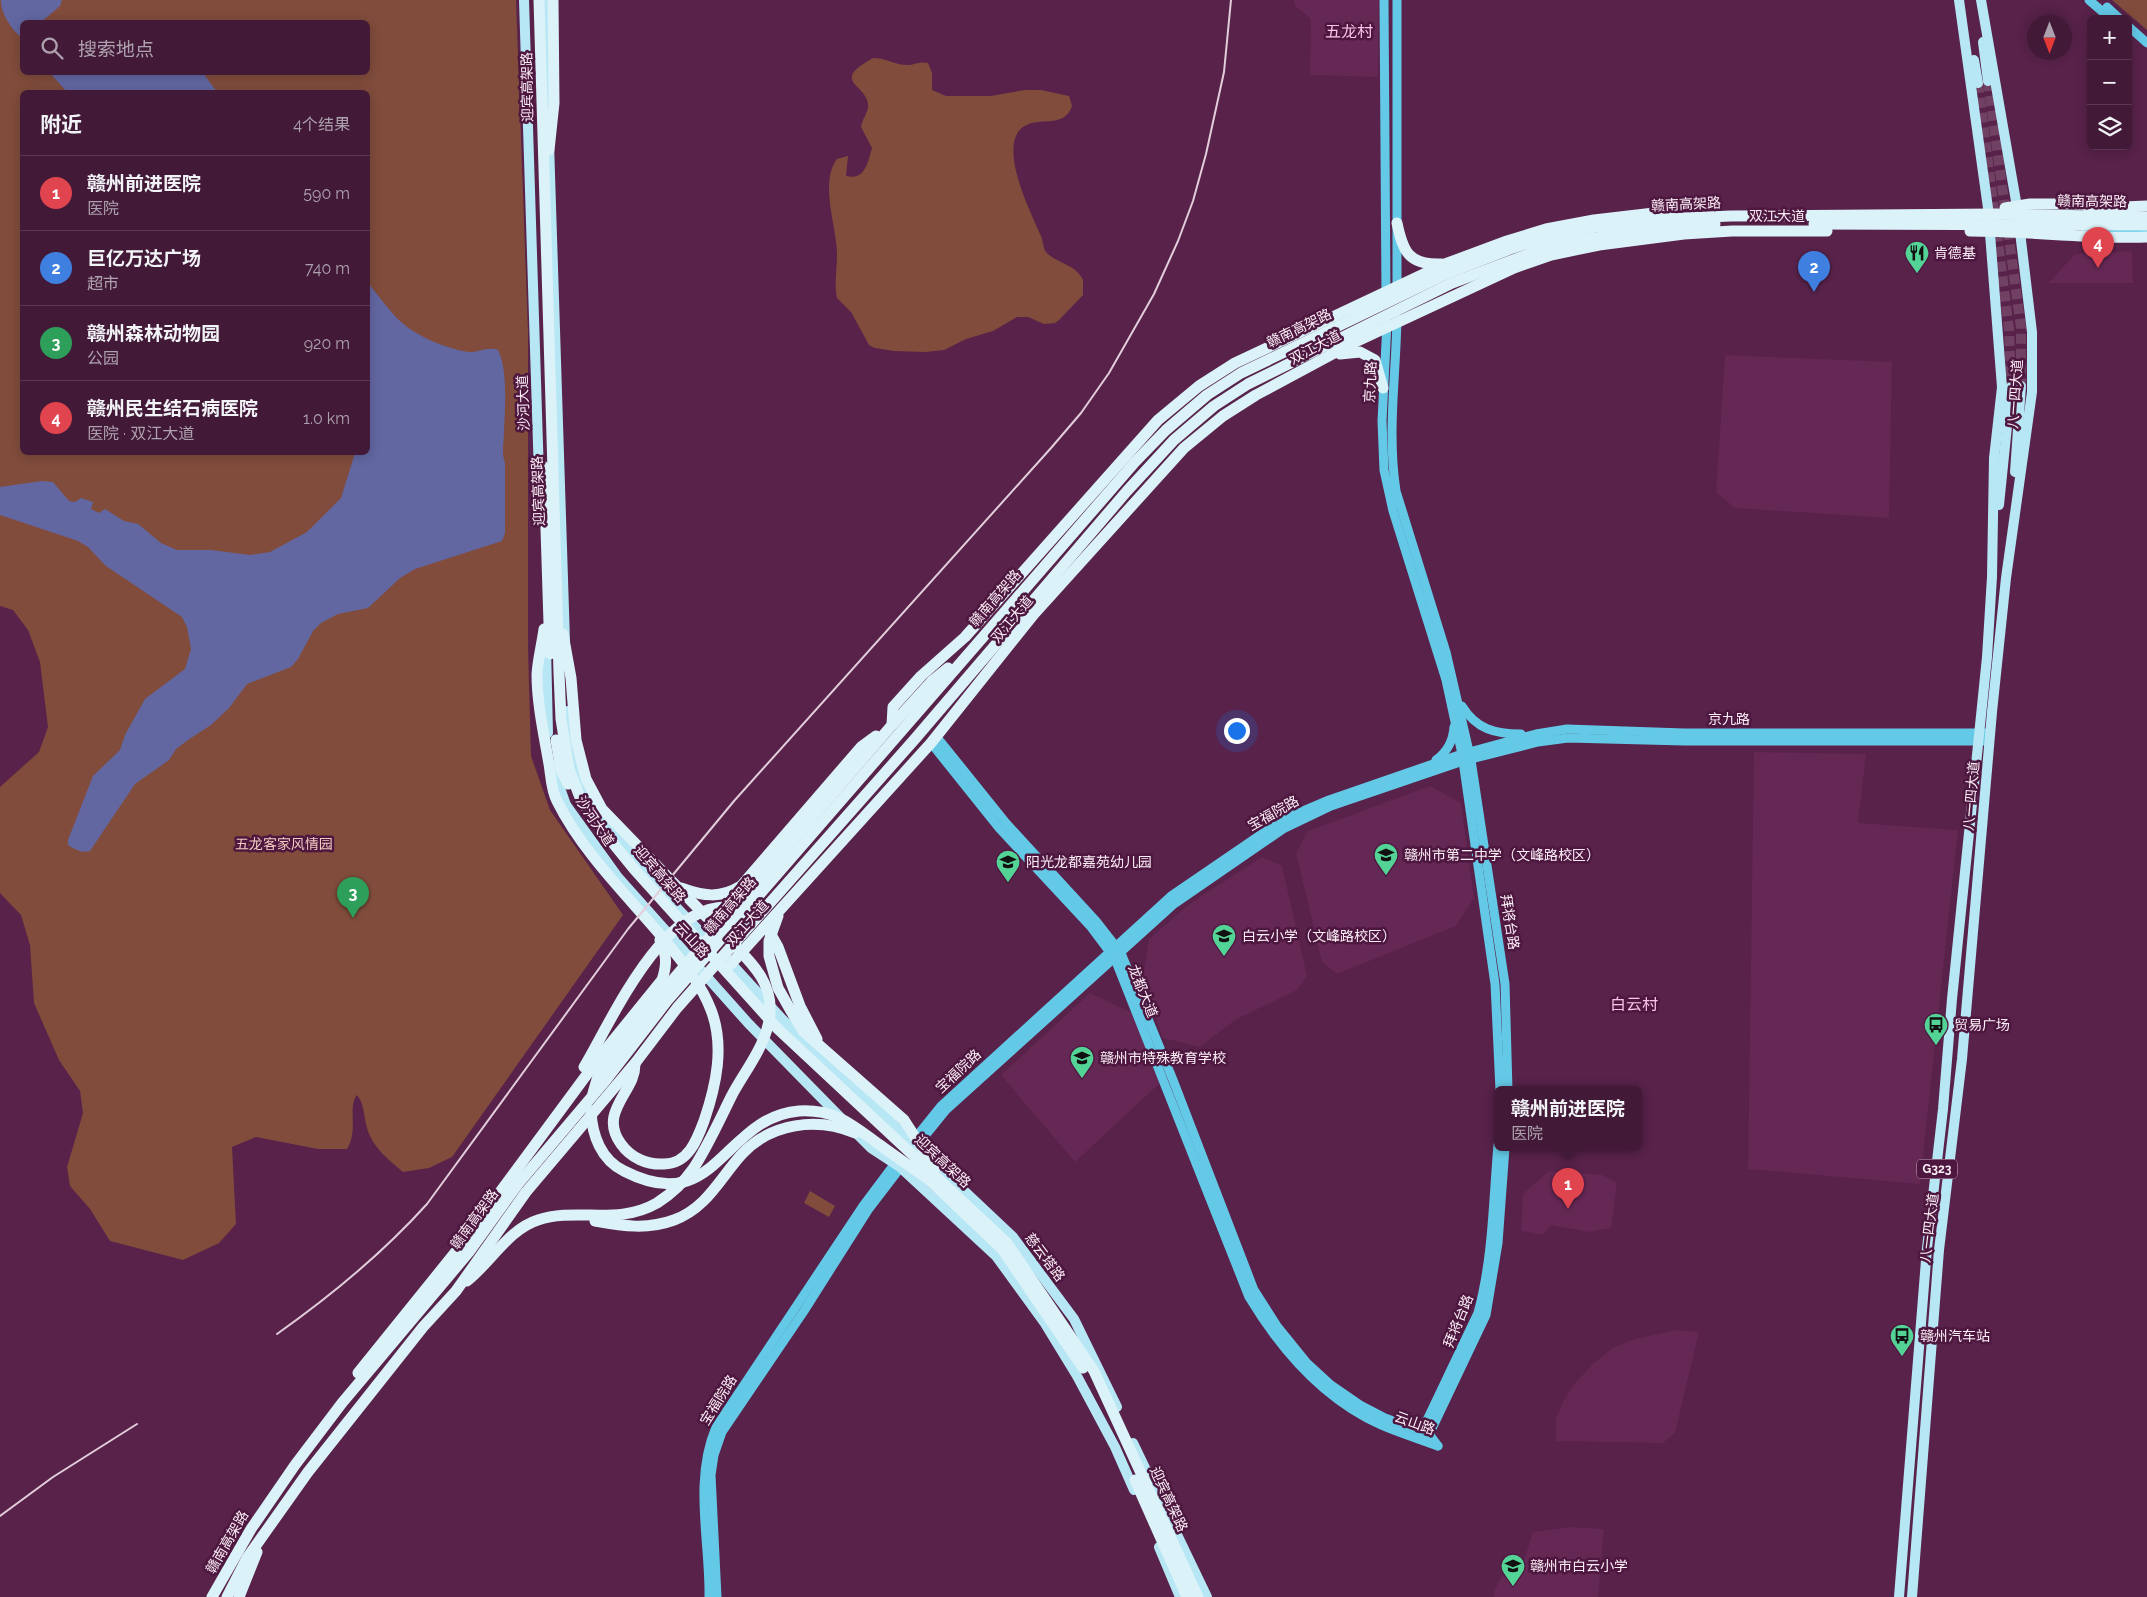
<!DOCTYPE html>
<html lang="zh">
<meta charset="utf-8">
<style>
:root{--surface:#421a38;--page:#4c2743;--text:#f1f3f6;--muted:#aea1ae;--line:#5a3853;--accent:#54d396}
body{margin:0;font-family:Raleway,"Noto Sans SC",sans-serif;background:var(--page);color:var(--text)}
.controls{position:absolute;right:15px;top:15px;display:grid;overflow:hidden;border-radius:8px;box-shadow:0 2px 12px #0003}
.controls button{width:45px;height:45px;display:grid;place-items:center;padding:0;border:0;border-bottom:1px solid var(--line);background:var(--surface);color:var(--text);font:25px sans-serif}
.compass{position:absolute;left:2027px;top:15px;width:45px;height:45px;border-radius:50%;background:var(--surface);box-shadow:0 2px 12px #0003;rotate:180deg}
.you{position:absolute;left:1236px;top:730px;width:18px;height:18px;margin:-12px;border:4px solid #fff;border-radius:50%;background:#1a73e8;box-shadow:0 0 0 8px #1a73e833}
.badge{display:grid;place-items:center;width:32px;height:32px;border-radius:50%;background:var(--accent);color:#fff;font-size:16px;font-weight:700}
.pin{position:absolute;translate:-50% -41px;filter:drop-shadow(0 1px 2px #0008)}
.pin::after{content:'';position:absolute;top:26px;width:18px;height:15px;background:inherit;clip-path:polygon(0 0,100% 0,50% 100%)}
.popup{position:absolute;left:1494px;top:1086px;width:148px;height:65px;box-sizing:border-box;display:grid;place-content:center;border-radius:8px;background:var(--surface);filter:drop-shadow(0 1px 4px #0005);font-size:16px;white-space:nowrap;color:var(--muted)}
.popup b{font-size:19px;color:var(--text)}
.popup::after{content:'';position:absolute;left:50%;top:100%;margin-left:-10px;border:10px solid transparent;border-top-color:var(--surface)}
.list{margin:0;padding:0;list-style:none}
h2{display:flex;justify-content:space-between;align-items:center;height:65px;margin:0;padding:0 20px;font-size:21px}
h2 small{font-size:16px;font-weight:400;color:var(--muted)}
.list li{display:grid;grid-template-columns:32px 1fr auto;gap:15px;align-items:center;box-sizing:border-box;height:75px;padding:0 20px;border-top:1px solid var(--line)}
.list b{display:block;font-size:19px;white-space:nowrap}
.list p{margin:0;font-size:16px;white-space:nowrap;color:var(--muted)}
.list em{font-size:16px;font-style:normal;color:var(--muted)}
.icon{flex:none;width:28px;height:28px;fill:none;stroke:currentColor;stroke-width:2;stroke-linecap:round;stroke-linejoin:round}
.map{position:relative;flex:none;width:2147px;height:1597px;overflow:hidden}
.search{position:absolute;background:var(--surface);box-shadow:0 2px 12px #0003;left:20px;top:20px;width:350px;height:55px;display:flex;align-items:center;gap:12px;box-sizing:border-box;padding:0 18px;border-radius:8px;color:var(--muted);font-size:19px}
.panel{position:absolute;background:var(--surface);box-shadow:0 2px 12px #0003;left:20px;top:90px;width:350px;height:365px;border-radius:8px}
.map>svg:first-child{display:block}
.built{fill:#652754}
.green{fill:#814c3b;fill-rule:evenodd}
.water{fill:#6267a2}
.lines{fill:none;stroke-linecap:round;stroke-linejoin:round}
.primary-tunnel{stroke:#714164;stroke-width:10;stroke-dasharray:10 5;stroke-linecap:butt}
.secondary{stroke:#63c9e7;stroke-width:9}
.primary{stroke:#b7e6f4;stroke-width:10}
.trunk{stroke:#daf2f8;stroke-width:11}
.rail{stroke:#e2cddb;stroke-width:2}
.labels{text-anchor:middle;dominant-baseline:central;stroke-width:5;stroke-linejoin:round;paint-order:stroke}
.shield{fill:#4d173f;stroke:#c8aec0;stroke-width:1}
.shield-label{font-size:12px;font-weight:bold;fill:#fceef7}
.street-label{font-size:14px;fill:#fceef7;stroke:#4d173f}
.poi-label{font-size:14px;fill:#fceef7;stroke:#4d173f;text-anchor:start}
.park-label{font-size:14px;fill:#f3cbbe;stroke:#4d173f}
.quarter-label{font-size:16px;fill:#f9c3e7;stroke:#4d173f}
</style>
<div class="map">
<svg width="2147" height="1597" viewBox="0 0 2147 1597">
<rect width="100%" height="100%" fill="#58224a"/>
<g class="built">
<path d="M 1294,0 L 1379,0 L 1378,77 L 1310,75 L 1311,19 L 1295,6 Z"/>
<path d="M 2132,251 L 2133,283 L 2049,283 L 2075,254 Z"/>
<path d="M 1725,355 L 1892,362 L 1889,518 L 1735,508 L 1716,492 Z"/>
<path d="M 1754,752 L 1866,754 L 1858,823 L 1958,830 L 1920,1184 L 1748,1169 Z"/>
<path d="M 1430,786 L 1461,803 L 1474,898 L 1456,926 L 1337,974 L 1322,962 L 1296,853 L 1308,831 Z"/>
<path d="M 1262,857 L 1282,866 L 1307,976 L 1297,990 L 1235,1020 L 1200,1047 L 1163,1038 L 1142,983 L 1149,939 L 1192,902 Z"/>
<path d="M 1090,993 L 1132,1013 L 1160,1083 L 1075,1162 L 1001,1075 Z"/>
<path d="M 1549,1171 L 1602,1175 L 1617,1183 L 1611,1228 L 1589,1232 L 1551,1225 L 1543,1235 L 1521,1231 L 1523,1194 Z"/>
<path d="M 1677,1330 L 1699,1332 L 1675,1433 L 1663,1443 L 1556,1441 L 1556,1418 L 1563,1402 L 1574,1384 L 1594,1363 L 1613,1348 L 1635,1339 Z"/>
<path d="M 1569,1527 L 1604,1529 L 1598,1597 L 1494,1597 L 1494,1591 L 1502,1576 L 1517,1582 L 1533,1532 Z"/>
</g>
<g class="green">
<path d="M 0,0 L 516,0 L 528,332 L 528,647 L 531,756 L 550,810 L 623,915 L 452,1157 L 429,1168 L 403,1172 C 388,1159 373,1148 367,1128 C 363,1115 365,1105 357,1095 C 347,1108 359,1129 347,1149 L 318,1149 L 256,1137 L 232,1147 L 236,1224 L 219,1243 L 183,1260 L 110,1241 L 90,1209 L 70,1186 L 67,1167 L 83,1113 L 80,1091 L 59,1060 L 34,1003 L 30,945 L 21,915 L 0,893 L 0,787 L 39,752 L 48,727 L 40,662 L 28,630 L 13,610 L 0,606 ZM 22,22 L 368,22 L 368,72 L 22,72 ZM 22,92 L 368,92 L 368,452 L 22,452 Z"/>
<path d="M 2112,0 L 2147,0 L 2147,30 Z"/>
<path d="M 873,58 C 886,58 895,65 907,65 C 915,65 919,61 928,63 L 932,73 L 932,90 L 946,96 L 991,96 L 1025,90 L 1041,90 L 1069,96 L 1072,106 C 1065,127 1045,118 1029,124 C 992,137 1031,213 1041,236 C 1043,241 1043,246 1045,251 C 1056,264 1075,263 1083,280 L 1083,295 L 1059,320 L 1055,323 L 1044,324 L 1028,317 L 1017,317 L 993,331 L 966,339 L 944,350 L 925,352 L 894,351 L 875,348 L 869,345 L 851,312 L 837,298 C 834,284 837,269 837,255 C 837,227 819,183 837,159 L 848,156 L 846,176 C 865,181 868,162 872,148 L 861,127 C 862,119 869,112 868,104 C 865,83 830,82 873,58 Z"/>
<path d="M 810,1191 L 835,1206 L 829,1217 L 804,1203 Z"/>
</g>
<g class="water">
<path d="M 1,0 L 62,0 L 60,6 L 41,22 L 22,22 L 22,35 L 20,36 C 11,29 0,11 1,0 Z"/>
<path d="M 50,73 L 203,73 L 217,92 L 67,92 Z"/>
<path d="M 368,283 C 377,294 391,313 401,322 C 418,337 445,348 468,352 C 478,353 487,346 498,350 C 508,369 505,409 504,432 C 504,443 501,451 505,463 L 505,533 L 502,541 L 415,569 L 400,578 L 368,608 L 338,614 L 321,623 L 313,631 L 298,659 L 291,667 L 247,684 L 229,708 L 211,725 L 188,740 L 176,749 L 169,760 L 135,784 L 90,851 C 81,853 76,850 68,845 L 68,840 L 93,776 L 120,750 L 125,735 L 145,699 L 185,669 L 191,649 L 187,627 L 182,617 L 106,566 L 88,547 L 78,541 L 0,515 L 0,487 L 42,481 L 53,482 L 69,501 L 75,502 L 81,498 L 93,502 L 91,509 L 99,513 L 105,509 L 124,521 L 138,524 L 161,543 L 177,550 L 211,550 L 250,555 L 270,552 L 307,532 L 341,498 L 355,453 L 368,452 Z"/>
</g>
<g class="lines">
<g class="primary-tunnel">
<path d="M 1988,81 L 2021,328 L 2021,386"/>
<path d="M 1978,83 L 2009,329 L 2011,387"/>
</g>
<g class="secondary">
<path d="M 1384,0 L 1386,297"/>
<path d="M 2089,0 L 2111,19"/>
<path d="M 2107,7 L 2120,19"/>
<path d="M 2128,26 L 2147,43"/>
<path d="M 2086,230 L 2147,230"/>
<path d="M 1397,292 L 1397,0"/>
<path d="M 1397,318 C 1396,376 1387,433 1396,491 L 1446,652 L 1471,760 L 1505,984 L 1508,1090"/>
<path d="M 1387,323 L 1382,421 L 1384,470 L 1393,511 L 1446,680 L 1462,754 L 1495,984 L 1500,1090"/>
<path d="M 1462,706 C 1476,729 1495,734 1521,734"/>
<path d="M 936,736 L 1006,823 L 1096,921 L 1121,953 L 1173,1080 L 1254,1290 L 1277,1326 L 1307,1363 L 1331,1385 L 1360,1405 L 1385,1418 L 1429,1434 L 1438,1446"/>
<path d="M 931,743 L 999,828 L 1091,927 L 1115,959 L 1249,1297 C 1281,1350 1323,1399 1381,1425 C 1399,1433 1419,1439 1438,1446"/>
<path d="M 1436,760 C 1447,752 1453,742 1454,727"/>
<path d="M 912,1142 L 941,1106 L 1171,896 L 1282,820 L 1329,800 L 1462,754 L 1536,734 L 1567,729 L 1684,733 L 1986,733"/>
<path d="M 916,1147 L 946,1110 L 1174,904 L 1283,829 L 1331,806 L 1463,761 L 1538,742 L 1568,738 L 1684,741 L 1985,741"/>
<path d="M 1419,1437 L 1478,1313 C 1493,1258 1493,1201 1498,1145"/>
<path d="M 1427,1439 L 1486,1315 L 1498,1243 L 1505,1148"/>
<path d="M 709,1597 C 710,1541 693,1481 716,1427 L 863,1206 L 899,1158"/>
<path d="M 717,1597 L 711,1475 L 714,1455 L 722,1432 L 804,1311 L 868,1210 L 904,1163"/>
</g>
<g class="primary">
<path d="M 524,0 L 539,476"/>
<path d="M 546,0 L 548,119"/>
<path d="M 1983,42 L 1988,81"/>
<path d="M 1974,60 L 1978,83"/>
<path d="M 549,143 L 565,641"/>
<path d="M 2015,472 L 2021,386"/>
<path d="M 1999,505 L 2011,387"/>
<path d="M 546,646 L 548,733"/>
<path d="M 568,711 L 572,750 L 580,783 L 598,815 L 678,909 L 712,944"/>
<path d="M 553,768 L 566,805 L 617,876 L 748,1023 L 842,1119"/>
<path d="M 726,958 L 782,1019 L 1013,1237 L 1074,1319 L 1117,1407"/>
<path d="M 852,1129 L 871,1148 L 900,1167 L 996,1256 L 1044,1322 L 1077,1376 L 1115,1447 L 1134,1490"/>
<path d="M 1133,1443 L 1207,1597"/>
<path d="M 1159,1547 L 1180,1597"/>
<path d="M 1899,1597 L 1927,1248 L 1943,1109 L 1952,999 L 1987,657 L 1992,577 L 1994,458 L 2002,387 L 1988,208 L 1959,0"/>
<path d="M 1912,1597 L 1939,1250 L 1962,1059 L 1992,712 L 2006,578 L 2032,392 L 2032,332 L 2017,207 L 1981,0"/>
</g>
<g class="trunk">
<path d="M 539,0 L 559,673 L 561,719 L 569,769 L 581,800 L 599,826 L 634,869 L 778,1029 L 1007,1243 L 1094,1371 L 1198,1597"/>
<path d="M 549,150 L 554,103 L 553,0"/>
<path d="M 2005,208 L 2030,204 L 2079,204 L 2100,208 L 2147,206"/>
<path d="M 1397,223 C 1403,252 1409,265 1441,264"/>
<path d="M 1814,224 L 2147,225"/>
<path d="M 1970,231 C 2029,231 2088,239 2147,237"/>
<path d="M 1340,354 L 1360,352 L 1375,360 L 1383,388"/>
<path d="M 544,467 L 550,654"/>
<path d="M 544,629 C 542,644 538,659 537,674 C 537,704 544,735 549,764 C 551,775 551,790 557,801 C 583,853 626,894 663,938 C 681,960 701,983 711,1010 C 725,1046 716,1086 704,1121 C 697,1140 688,1164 664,1164 C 647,1165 631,1158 621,1144 C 602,1118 623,1100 632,1079 C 634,1074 635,1068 635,1064"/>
<path d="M 563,634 L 571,678 L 576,740 L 586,779 L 602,809 L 722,933"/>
<path d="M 892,725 L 893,707 L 921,676 L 965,637 L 1158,420 L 1199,386 L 1235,363 L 1445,264 L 1507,241 L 1546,229 L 1594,220 L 1671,211"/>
<path d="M 556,740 L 561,770 L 568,784"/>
<path d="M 681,888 C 703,896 720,899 741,886 L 861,747 L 876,736"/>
<path d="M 778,916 L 769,941 L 769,956 L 778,988 L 791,1011 L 803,1031 L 904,1120 L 935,1168"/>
<path d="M 769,931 L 778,947 L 800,1006 L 817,1039"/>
<path d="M 731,964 L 931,743 L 1034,614 L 1184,448 L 1223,416 L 1256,395 L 1353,343 L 1514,268 L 1551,255 L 1599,245 L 1684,234 L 1732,231 L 1827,231"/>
<path d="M 584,1067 C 614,1017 668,889 741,909"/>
<path d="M 593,1093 L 598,1076 L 610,1058 L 676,976 L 892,725 L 932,681 L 948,668"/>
<path d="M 591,1111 C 592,1135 601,1160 624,1171 C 717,1219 723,1117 799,1111 C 836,1109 852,1125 880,1145 C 896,1157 913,1168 929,1180"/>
<path d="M 924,1175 L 1002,1249 L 1083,1368"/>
<path d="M 595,1221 C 623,1226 647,1230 674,1220 C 707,1208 720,1178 742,1154 C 771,1123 817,1117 855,1133"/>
<path d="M 467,1281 C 491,1262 509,1229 538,1220 C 577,1207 617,1226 657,1203 C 671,1194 684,1182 693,1169 C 708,1146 720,1119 732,1095 C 746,1069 768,1043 770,1013 C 772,985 755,966 737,948"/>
<path d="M 358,1373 L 458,1249 L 602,1054 L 662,980 C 667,965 667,955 660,940"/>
<path d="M 1135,1480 L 1187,1597"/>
<path d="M 212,1597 L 251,1529 L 295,1465 L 342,1403 L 469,1252 L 518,1184 L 606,1080 L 667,1001 L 1135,462 L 1166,430 L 1207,395 L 1241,373 L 1448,273 L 1510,249 L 1547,237 L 1596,227 L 1684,218 L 1731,216 L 1995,214 L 2147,217"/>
<path d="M 227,1597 L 247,1558 L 308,1472 L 423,1327 L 456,1291 L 526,1192 L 636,1062 L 677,1008 L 914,740 L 1127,491 L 1174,440 L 1214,406 L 1248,384 L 1452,283 L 1550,246 L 1642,230 L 1715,224"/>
<path d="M 239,1597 L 257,1552"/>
</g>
<g class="rail">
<path d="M 277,1334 C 332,1295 382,1254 427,1204 L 628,929 L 734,801 L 1051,448 L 1081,413 L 1109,373 L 1154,294 L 1178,241 L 1193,201 L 1206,154 L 1224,72 L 1231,0"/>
<path d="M 0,1516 L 53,1477 L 137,1424"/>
</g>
</g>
<defs>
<symbol id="restaurant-pin" viewBox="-11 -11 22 30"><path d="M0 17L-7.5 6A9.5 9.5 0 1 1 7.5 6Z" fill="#54d396" stroke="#4d173f"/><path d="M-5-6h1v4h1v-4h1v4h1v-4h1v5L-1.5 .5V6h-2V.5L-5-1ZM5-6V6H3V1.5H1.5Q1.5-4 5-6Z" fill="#111"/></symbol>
<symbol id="school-pin" viewBox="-11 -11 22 30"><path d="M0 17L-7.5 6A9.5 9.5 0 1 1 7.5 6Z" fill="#54d396" stroke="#4d173f"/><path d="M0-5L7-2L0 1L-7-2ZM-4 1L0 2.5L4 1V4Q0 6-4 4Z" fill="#111"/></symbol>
<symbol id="bus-pin" viewBox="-11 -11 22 30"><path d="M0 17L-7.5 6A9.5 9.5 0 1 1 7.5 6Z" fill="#54d396" stroke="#4d173f"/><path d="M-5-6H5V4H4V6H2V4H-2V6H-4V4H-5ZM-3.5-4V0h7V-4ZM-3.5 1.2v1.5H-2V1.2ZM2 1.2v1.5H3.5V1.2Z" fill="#111"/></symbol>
</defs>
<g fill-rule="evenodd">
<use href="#restaurant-pin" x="1903" y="239" width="28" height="38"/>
<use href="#school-pin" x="1372" y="841" width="28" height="38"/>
<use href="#school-pin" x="994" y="848" width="28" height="38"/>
<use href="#school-pin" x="1210" y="922" width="28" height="38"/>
<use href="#bus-pin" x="1922" y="1011" width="28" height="38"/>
<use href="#school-pin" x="1068" y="1044" width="28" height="38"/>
<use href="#bus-pin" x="1888" y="1322" width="28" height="38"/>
<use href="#school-pin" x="1499" y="1552" width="28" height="38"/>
</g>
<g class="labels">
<rect class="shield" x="1917" y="1159.5" width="40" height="19" rx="4"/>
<g class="shield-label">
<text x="1937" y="1169">G323</text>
</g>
<g class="street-label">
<text transform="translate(527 87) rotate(-91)">迎宾高架路</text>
<text transform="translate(2092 201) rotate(1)">赣南高架路</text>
<text transform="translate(1686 204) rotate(-3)">赣南高架路</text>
<text x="1777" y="216">双江大道</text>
<text transform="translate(1299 328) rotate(-26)">赣南高架路</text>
<text transform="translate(1315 347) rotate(-28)">双江大道</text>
<text transform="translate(1370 382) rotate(-87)">京九路</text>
<text transform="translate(2015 394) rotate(-86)">八一四大道</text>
<text transform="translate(523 403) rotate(-92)">沙河大道</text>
<text transform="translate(538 491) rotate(-92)">迎宾高架路</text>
<text transform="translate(995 598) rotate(-49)">赣南高架路</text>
<text transform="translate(1012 619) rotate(-50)">双江大道</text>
<text x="1729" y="719">京九路</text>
<text transform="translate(1971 796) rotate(-85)">八一四大道</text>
<text transform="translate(1273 813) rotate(-29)">宝福院路</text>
<text transform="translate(595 821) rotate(56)">沙河大道</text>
<text transform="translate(660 874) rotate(49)">迎宾高架路</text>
<text transform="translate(730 905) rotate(-49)">赣南高架路</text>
<text transform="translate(1510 922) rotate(81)">拜将台路</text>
<text transform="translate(747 923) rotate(-48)">双江大道</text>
<text transform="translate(692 940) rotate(47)">云山路</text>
<text transform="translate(1143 991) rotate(68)">龙都大道</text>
<text transform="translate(958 1071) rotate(-43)">宝福院路</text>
<text transform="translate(943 1161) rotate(43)">迎宾高架路</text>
<text transform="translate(474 1219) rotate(-54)">赣南高架路</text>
<text transform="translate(1929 1228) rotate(-83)">八一四大道</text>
<text transform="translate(1045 1257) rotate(53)">慈云塔路</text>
<text transform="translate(1458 1321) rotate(-68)">拜将台路</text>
<text transform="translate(718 1400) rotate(-58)">宝福院路</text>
<text transform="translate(1415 1423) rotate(20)">云山路</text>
<text transform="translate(1169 1499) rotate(65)">迎宾高架路</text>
<text transform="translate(227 1542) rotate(-60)">赣南高架路</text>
</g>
<g class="poi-label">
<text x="1934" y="253">肯德基</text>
<text x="1404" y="855">赣州市第二中学（文峰路校区）</text>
<text x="1026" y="862">阳光龙都嘉苑幼儿园</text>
<text x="1242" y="936">白云小学（文峰路校区）</text>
<text x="1954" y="1025">贸易广场</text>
<text x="1100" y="1058">赣州市特殊教育学校</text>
<text x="1920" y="1336">赣州汽车站</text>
<text x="1530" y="1566">赣州市白云小学</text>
</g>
<g class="park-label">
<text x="284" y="844">五龙客家风情园</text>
</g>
<g class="quarter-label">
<text x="1349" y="31">五龙村</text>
<text x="1634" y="1004">白云村</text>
</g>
</g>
</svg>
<div class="controls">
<button>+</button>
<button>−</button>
<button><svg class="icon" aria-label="layers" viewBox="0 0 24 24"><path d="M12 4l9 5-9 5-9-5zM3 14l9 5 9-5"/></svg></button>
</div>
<svg class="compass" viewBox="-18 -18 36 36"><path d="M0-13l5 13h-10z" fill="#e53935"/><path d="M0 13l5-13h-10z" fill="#aea1ae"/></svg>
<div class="you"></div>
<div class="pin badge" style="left:1568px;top:1209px;background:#e0444e">1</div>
<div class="popup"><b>赣州前进医院</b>医院</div>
<div class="pin badge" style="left:1814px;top:292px;background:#3f7fe0">2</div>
<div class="pin badge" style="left:353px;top:918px;background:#2e9e5b">3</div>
<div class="pin badge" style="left:2098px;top:268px;background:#e0444e">4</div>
<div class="search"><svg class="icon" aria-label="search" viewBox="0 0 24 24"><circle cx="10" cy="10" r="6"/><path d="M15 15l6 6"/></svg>搜索地点</div>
<section class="panel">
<h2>附近<small>4个结果</small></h2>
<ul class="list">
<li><span class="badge" style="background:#e0444e">1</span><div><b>赣州前进医院</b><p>医院</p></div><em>590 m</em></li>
<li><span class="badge" style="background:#3f7fe0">2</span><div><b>巨亿万达广场</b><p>超市</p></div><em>740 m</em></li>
<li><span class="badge" style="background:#2e9e5b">3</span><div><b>赣州森林动物园</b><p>公园</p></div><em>920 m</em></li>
<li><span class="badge" style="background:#e0444e">4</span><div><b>赣州民生结石病医院</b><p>医院 · 双江大道</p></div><em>1.0 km</em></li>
</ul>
</section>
</div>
